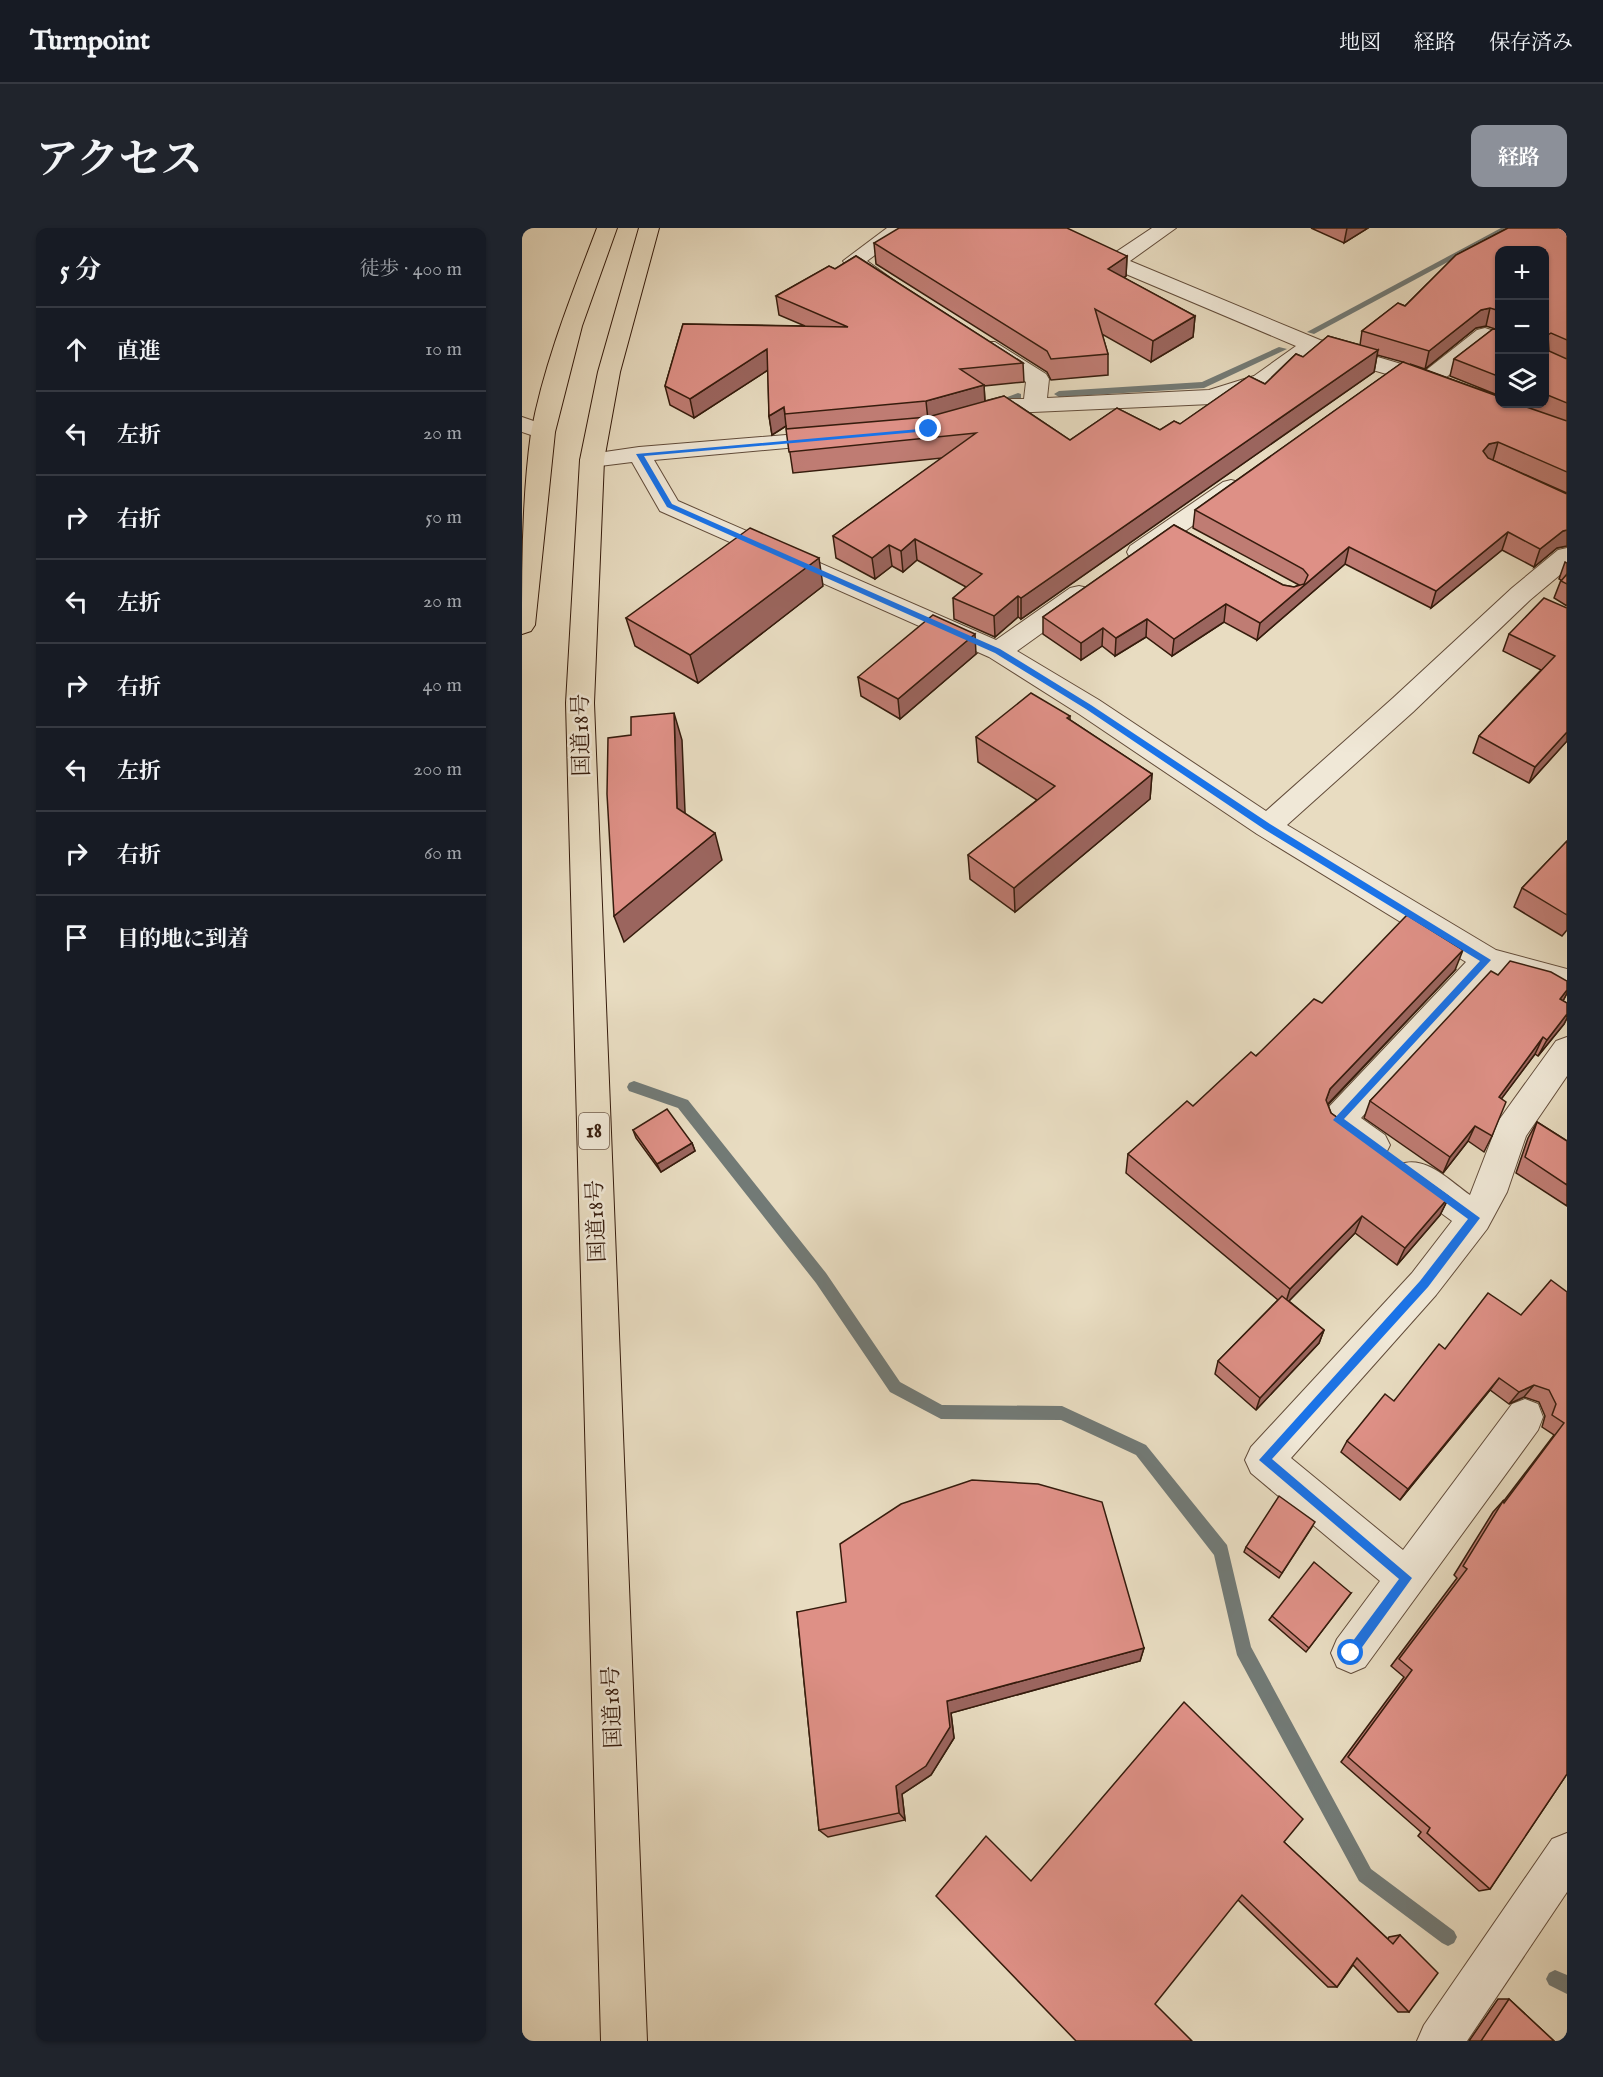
<!DOCTYPE html>
<html lang="ja">
<meta charset="utf-8">
<style>
:root{--surface:#171b24;--page:#20242c;--text:#f1f3f6;--muted:#9ea1a6;--line:#363941;--accent:#8c9099}
body{margin:0;font-family:"IM FELL English","Noto Serif JP",serif;background:var(--page);color:var(--text)}
.controls{position:absolute;right:18px;top:18px;display:grid;overflow:hidden;border-radius:12px;box-shadow:0 2px 4px #0004}
.controls button{width:54px;height:54px;display:grid;place-items:center;padding:0;border:0;border-bottom:2px solid var(--line);background:var(--surface);color:var(--text);font:30px sans-serif}
.stop{position:absolute;width:18px;height:18px;margin:-14px;border:4px solid #1a73e8;border-radius:50%;background:#fff}
.stop.end{background:#1a73e8;border-color:#fff;box-shadow:0 2px 6px #0008}
.list{margin:0;padding:0;list-style:none}
h2{display:flex;justify-content:space-between;align-items:center;height:78px;margin:0;padding:0 24px;font-size:26px}
h2 small{font-size:20px;font-weight:400;color:var(--muted)}
.list li{display:grid;grid-template-columns:39px 1fr auto;gap:18px;align-items:center;box-sizing:border-box;height:84px;padding:0 24px;border-top:2px solid var(--line)}
.list b{display:block;font-size:22px;white-space:nowrap}
.list em{font-size:20px;font-style:normal;color:var(--muted)}
.icon{flex:none;width:33px;height:33px;fill:none;stroke:currentColor;stroke-width:2;stroke-linecap:round;stroke-linejoin:round}
.map{position:relative;flex:none;width:1045px;height:1813px;overflow:hidden;border-radius:12px}
header{display:flex;align-items:center;gap:36px;box-sizing:border-box;height:84px;padding:0 30px;background:var(--surface);border-bottom:2px solid var(--line)}
header strong{font-size:28px}
nav{display:flex;gap:33px;margin-inline-start:auto;font-size:21px}
.intro{display:flex;align-items:center;justify-content:space-between;box-sizing:border-box;height:144px;padding:0 36px}
h1{margin:0;font-size:42px}
.button{padding:15px 27px;border-radius:12px;background:var(--accent);color:#fff;font-size:21px;font-weight:700}
main{display:flex;gap:36px;padding:0 36px}
aside{flex:1;background:var(--surface);border-radius:12px;box-shadow:0 2px 4px #0004}
.map>svg:first-child{display:block}
.lines{fill:none;stroke-linecap:round;stroke-linejoin:round}
.stream{fill:#727a76;fill-rule:evenodd}
.minor-casing{stroke:#624c3a;stroke-width:2}
.highway-casing{stroke:#361c0d;stroke-width:2}
.minor{fill:#f0e8d7;fill-rule:evenodd}
.highway{fill:#e8dcc1;fill-rule:evenodd}
.wall{fill:#bf7c73;stroke:#361c0d;stroke-width:1.5;fill-rule:evenodd}
.shaded-wall{fill:#9b655e;stroke:#361c0d;stroke-width:1.5}
.building{fill:#de9086;stroke:#361c0d;stroke-width:1.5}
.route{fill:#1a73e8}
.labels{text-anchor:middle;dominant-baseline:central;stroke-width:5;stroke-linejoin:round;paint-order:stroke}
.shield{fill:#f0e8d7;stroke:#6e594a;stroke-width:1.5}
.shield-label{font-size:21px;font-weight:bold;fill:#361c0d}
.street-label{font-size:22px;fill:#361c0d;stroke:#f0e8d7}
</style>
<header>
<strong>Turnpoint</strong>
<nav><a>地図</a><a>経路</a><a>保存済み</a></nav>
</header>
<div class="intro"><h1>アクセス</h1><a class="button">経路</a></div>
<main>
<aside>
<h2>5 分<small>徒歩 · 400 m</small></h2>
<ul class="list">
<li><svg class="icon" aria-label="ahead" viewBox="0 0 24 24"><path d="M12 20V5M6 11l6-6 6 6"/></svg><div><b>直進</b></div><em>10 m</em></li>
<li><svg class="icon" aria-label="left" viewBox="0 0 24 24"><path d="M17 20v-9H6M10 6l-5 5 5 5"/></svg><div><b>左折</b></div><em>20 m</em></li>
<li><svg class="icon" aria-label="right" viewBox="0 0 24 24"><path d="M7 20v-9h11M14 6l5 5-5 5"/></svg><div><b>右折</b></div><em>50 m</em></li>
<li><svg class="icon" aria-label="left" viewBox="0 0 24 24"><path d="M17 20v-9H6M10 6l-5 5 5 5"/></svg><div><b>左折</b></div><em>20 m</em></li>
<li><svg class="icon" aria-label="right" viewBox="0 0 24 24"><path d="M7 20v-9h11M14 6l5 5-5 5"/></svg><div><b>右折</b></div><em>40 m</em></li>
<li><svg class="icon" aria-label="left" viewBox="0 0 24 24"><path d="M17 20v-9H6M10 6l-5 5 5 5"/></svg><div><b>左折</b></div><em>200 m</em></li>
<li><svg class="icon" aria-label="right" viewBox="0 0 24 24"><path d="M7 20v-9h11M14 6l5 5-5 5"/></svg><div><b>右折</b></div><em>60 m</em></li>
<li><svg class="icon" aria-label="arrive" viewBox="0 0 24 24"><path d="M6 21V4h12l-3 4 3 4H6"/></svg><div><b>目的地に到着</b></div></li>
</ul>
</aside>
<div class="map">
<svg width="1045" height="1813" viewBox="0 0 1045 1813">
<rect width="100%" height="100%" fill="#e8dcc1"/>
<filter id="stains"><feTurbulence type="fractalNoise" baseFrequency=".00333" numOctaves="4"/><feColorMatrix values="0 0 0 0 .2 0 0 0 0 .09 0 0 0 0 .02 0 0 0 .5 -.17"/></filter>
<radialGradient id="worn" r=".72"><stop offset=".6" stop-color="#630" stop-opacity="0"/><stop offset="1" stop-color="#630" stop-opacity=".3"/></radialGradient>
<g class="lines">
<g class="stream">
<path d="M 979,0 L 989,0 L 792,106 L 785,104 Z"/>
<path d="M 757,119 L 765,121 L 682,160 L 537,169 L 532,166 L 537,163 L 680,154 Z"/>
<path d="M 496,165 L 499,166 L 499,170 L 469,180 L 464,177 Z"/>
<path d="M 112,853 L 166,872 L 304,1045 L 378,1154 L 420,1177 L 540,1178 L 624,1217 L 705,1317 L 729,1419 L 849,1641 L 932,1703 L 935,1709 L 932,1715 L 926,1718 L 920,1715 L 837,1653 L 715,1427 L 692,1327 L 614,1227 L 539,1192 L 419,1191 L 368,1164 L 294,1055 L 156,880 L 107,863 L 105,859 L 107,855 Z"/>
<path d="M 1033,1742 L 1045,1747 L 1045,1766 L 1027,1757 L 1024,1751 L 1027,1745 Z"/>
</g>
<defs>
<g id="minor">
<path d="M 365,0 L 389,0 L 345,33 L 374,54 L 370,58 C 355,62 329,46 321,33 Z"/>
<path d="M 630,0 L 654,0 L 608,33 L 798,112 L 903,143 L 955,102 L 963,100 L 978,105 L 978,119 L 966,116 L 922,151 L 923,153 L 920,158 L 912,160 L 793,125 L 748,158 L 689,176 L 491,185 L 454,195 L 446,193 L 442,188 L 446,183 L 490,171 L 502,171 L 504,154 L 454,119 L 457,114 L 473,114 L 524,146 L 527,151 L 525,170 L 687,162 L 732,148 L 774,118 L 585,38 L 582,34 L 585,30 Z"/>
<path d="M 0,189 L 29,199 L 33,204 L 29,209 L 21,211 L 0,204 Z"/>
<path d="M 312,203 L 320,205 L 324,210 L 320,215 L 132,232 L 156,273 L 474,412 L 548,360 L 557,358 L 566,360 L 570,366 L 566,372 L 495,423 L 577,472 L 744,583 L 871,470 L 990,360 L 1036,322 L 1045,320 L 1045,341 L 1008,372 L 891,484 L 765,597 L 974,722 L 1045,741 L 1045,765 L 971,746 L 839,890 L 863,907 L 868,917 L 863,927 C 858,929 853,931 849,930 C 832,928 807,907 800,892 L 804,882 L 944,734 L 735,606 L 557,486 L 467,429 L 138,283 L 110,234 L 70,239 L 62,237 L 58,232 L 62,227 L 117,219 Z"/>
<path d="M 709,252 L 717,254 L 721,259 L 717,264 L 626,330 L 617,332 L 608,330 L 605,324 L 608,318 L 701,254 Z"/>
<path d="M 1045,809 L 1045,848 L 1004,908 L 985,964 L 965,1001 L 914,1067 L 769,1230 L 881,1322 L 990,1176 L 1003,1171 L 1016,1176 L 1021,1189 L 1016,1202 L 843,1439 L 829,1445 L 815,1439 L 809,1425 L 815,1411 L 858,1353 L 729,1245 L 723,1232 L 729,1219 L 890,1045 L 930,993 L 879,956 L 874,946 L 879,936 C 904,927 928,953 948,967 L 977,892 L 1034,813 Z"/>
<path d="M 1045,1605 L 1045,1664 L 945,1813 L 895,1813 L 902,1797 L 1030,1611 Z"/>
</g>
<g id="highway">
<path d="M 75,0 L 95,0 L 60,98 L 33,204 L 13,397 L 9,403 L 0,406 C 0,339 0,271 9,205 C 22,135 50,66 75,0 Z"/>
<path d="M 117,0 L 137,0 L 98,144 L 82,232 L 72,475 L 125,1813 L 79,1813 L 44,475 L 58,232 L 76,144 Z"/>
</g>
</defs>
<use href="#minor" class="minor-casing"/>
<use href="#highway" class="highway-casing"/>
<use href="#minor" class="minor"/>
<use href="#highway" class="highway"/>
</g>
<g class="wall">
<path d="M 789,0 L 846,0 L 822,15 Z"/>
<path d="M 986,0 L 1045,0 L 1045,265 L 970,232 L 1045,266 L 1045,318 L 1035,320 L 1012,339 L 980,322 L 909,380 L 823,336 L 735,412 L 702,394 L 650,428 L 624,409 L 593,428 L 580,418 L 559,432 L 521,406 L 521,389 L 652,297 L 761,357 L 772,359 L 777,357 L 671,300 L 673,282 L 881,134 L 855,127 L 852,144 L 499,391 L 496,389 L 473,409 L 432,391 L 431,370 L 444,359 L 395,332 L 381,344 L 370,338 L 353,351 L 314,330 L 311,308 L 420,230 L 271,245 L 264,198 L 250,207 L 247,188 L 246,142 L 172,190 L 148,177 L 143,158 L 161,96 L 283,98 L 257,87 L 254,68 L 307,38 L 313,41 L 334,28 L 501,135 L 502,154 L 462,158 L 463,173 L 482,168 L 548,212 L 595,180 L 638,202 L 652,193 L 658,196 L 727,148 L 743,156 L 774,126 L 781,129 L 806,108 L 838,117 L 840,103 L 876,75 L 883,78 L 934,27 ZM 978,22 L 1023,22 L 1023,176 L 978,176 L 978,169 L 888,136 L 903,141 L 954,100 L 964,98 L 973,101 L 971,101 L 932,131 L 928,148 L 978,168 Z"/>
<path d="M 352,15 L 605,28 L 604,48 L 602,50 L 673,88 L 671,109 L 629,134 L 580,106 L 586,126 L 586,147 L 529,152 L 525,144 L 354,36 Z"/>
<path d="M 1043,334 L 1045,335 L 1045,378 L 1032,370 L 1039,352 L 1037,351 Z"/>
<path d="M 301,358 L 176,455 L 113,418 L 104,390 Z"/>
<path d="M 1045,380 L 1045,513 L 1007,555 L 951,525 L 957,508 L 1019,442 L 981,423 L 987,406 Z"/>
<path d="M 454,426 L 378,491 L 339,468 L 336,449 Z"/>
<path d="M 548,488 L 548,492 L 630,546 L 628,571 L 493,684 L 448,651 L 446,627 L 515,572 L 456,534 L 454,509 Z"/>
<path d="M 1045,613 L 1045,702 L 1040,708 L 992,679 L 1000,660 Z"/>
<path d="M 933,742 L 806,877 L 809,885 L 927,969 L 918,987 L 875,1037 L 833,1005 L 767,1073 L 802,1102 L 797,1115 L 734,1182 L 693,1146 L 696,1133 L 756,1072 L 604,945 L 606,926 L 671,878 L 800,775 Z"/>
<path d="M 976,747 L 1045,753 L 1045,765 L 1041,773 L 1045,775 L 1045,790 L 1042,796 L 1016,828 L 1013,826 L 979,871 L 970,908 L 962,924 L 946,913 L 921,945 L 842,890 L 848,873 Z"/>
<path d="M 1015,894 L 1045,913 L 1045,978 L 994,945 L 1006,910 Z"/>
<path d="M 111,902 L 170,915 L 173,923 L 139,944 L 114,910 Z"/>
<path d="M 1045,1064 L 1045,1546 L 968,1661 L 957,1663 L 896,1608 L 899,1604 L 819,1534 L 882,1449 L 869,1438 L 935,1350 L 932,1347 L 971,1284 L 981,1273 L 981,1274 L 1032,1207 L 1020,1199 L 1023,1188 L 1017,1174 L 1002,1169 L 987,1176 L 968,1162 L 878,1272 L 819,1224 L 825,1213 L 872,1173 L 923,1121 L 999,1087 Z"/>
<path d="M 790,1299 L 757,1350 L 722,1324 L 724,1319 Z"/>
<path d="M 829,1365 L 784,1424 L 747,1392 L 750,1388 Z"/>
<path d="M 275,1384 L 622,1420 L 618,1433 L 429,1485 L 432,1510 L 409,1547 L 380,1566 L 383,1592 L 306,1609 L 297,1602 Z"/>
<path d="M 762,1614 L 866,1711 L 867,1709 L 878,1707 L 887,1784 L 876,1784 L 831,1737 L 815,1759 L 806,1759 L 716,1672 L 509,1653 Z"/>
<path d="M 976,1771 L 987,1771 L 1032,1813 L 947,1813 Z"/>
</g>
<g class="shaded-wall">
<path d="M 825,0 L 846,0 L 822,15 Z"/>
<path d="M 605,28 L 604,48 L 585,61 L 586,41 Z"/>
<path d="M 968,80 L 964,98 L 954,100 L 903,141 L 907,123 L 959,82 Z"/>
<path d="M 673,88 L 671,109 L 629,134 L 631,113 Z"/>
<path d="M 245,121 L 249,140 L 172,190 L 168,171 Z"/>
<path d="M 856,122 L 852,144 L 499,391 L 499,370 Z"/>
<path d="M 462,157 L 463,176 L 406,192 L 404,173 Z"/>
<path d="M 262,179 L 264,198 L 250,207 L 247,188 Z"/>
<path d="M 976,214 L 971,232 L 961,234 L 961,223 L 967,216 Z"/>
<path d="M 1045,302 L 1045,318 L 1035,320 L 1012,339 L 1018,321 L 1041,303 Z"/>
<path d="M 986,304 L 980,322 L 909,380 L 914,363 Z"/>
<path d="M 393,311 L 395,332 L 381,344 L 379,323 Z"/>
<path d="M 367,317 L 370,338 L 353,351 L 350,330 Z"/>
<path d="M 827,319 L 823,336 L 735,412 L 738,395 Z"/>
<path d="M 297,330 L 301,358 L 176,455 L 168,427 Z"/>
<path d="M 496,368 L 496,389 L 473,409 L 472,388 Z"/>
<path d="M 704,376 L 702,394 L 650,428 L 652,411 Z"/>
<path d="M 625,391 L 624,409 L 593,428 L 594,410 Z"/>
<path d="M 581,400 L 580,418 L 559,432 L 559,415 Z"/>
<path d="M 453,406 L 454,426 L 378,491 L 376,471 Z"/>
<path d="M 152,485 L 160,512 L 164,607 L 155,580 Z"/>
<path d="M 1045,504 L 1045,513 L 1007,555 L 1013,539 Z"/>
<path d="M 630,546 L 628,571 L 493,684 L 492,660 Z"/>
<path d="M 193,605 L 200,632 L 102,714 L 92,688 Z"/>
<path d="M 941,722 L 933,742 L 802,880 L 804,872 L 808,861 Z"/>
<path d="M 1045,762 L 1045,765 L 1041,773 L 1038,771 Z"/>
<path d="M 1045,786 L 1045,790 L 1042,796 L 1016,828 L 1025,812 Z"/>
<path d="M 1021,809 L 1013,826 L 968,886 L 977,869 Z"/>
<path d="M 953,898 L 946,913 L 921,945 L 928,929 Z"/>
<path d="M 170,915 L 173,923 L 139,944 L 135,936 Z"/>
<path d="M 927,969 L 918,987 L 875,1037 L 883,1020 Z"/>
<path d="M 840,988 L 833,1005 L 763,1077 L 768,1061 Z"/>
<path d="M 802,1102 L 797,1115 L 734,1182 L 738,1170 Z"/>
<path d="M 977,1150 L 968,1162 L 878,1272 L 886,1261 Z"/>
<path d="M 1012,1157 L 1002,1169 L 987,1176 L 997,1164 Z"/>
<path d="M 622,1420 L 618,1433 L 429,1485 L 432,1510 L 409,1547 L 380,1566 L 383,1592 L 377,1585 L 374,1558 L 425,1473 Z"/>
</g>
<g class="building">
<path d="M 377,0 L 545,0 L 605,28 L 586,41 L 673,88 L 631,113 L 573,81 L 586,126 L 529,131 L 525,123 L 352,15 Z"/>
<path d="M 986,0 L 1045,0 L 1045,112 L 1029,105 L 1026,107 L 1027,123 L 1045,131 L 1045,175 L 1023,166 L 1023,22 L 978,22 L 978,83 L 968,80 L 959,82 L 907,123 L 840,103 L 876,75 L 883,78 L 934,27 Z"/>
<path d="M 334,28 L 501,135 L 438,141 L 462,157 L 404,173 L 263,186 L 262,179 L 247,188 L 245,121 L 168,171 L 143,158 L 161,96 L 326,99 L 254,68 L 307,38 L 313,41 Z"/>
<path d="M 971,101 L 978,102 L 978,149 L 932,131 Z"/>
<path d="M 806,108 L 856,122 L 499,370 L 496,368 L 472,388 L 431,370 L 460,346 L 393,311 L 379,323 L 367,317 L 350,330 L 311,308 L 454,205 L 267,224 L 264,201 L 406,189 L 482,168 L 548,212 L 595,180 L 638,202 L 652,193 L 658,196 L 727,148 L 743,156 L 774,126 L 781,129 Z"/>
<path d="M 881,134 L 978,169 L 978,176 L 996,176 L 1045,193 L 1045,244 L 976,214 L 967,216 L 961,223 L 966,230 L 1045,266 L 1045,302 L 1041,303 L 1018,321 L 986,304 L 914,363 L 827,319 L 738,395 L 704,376 L 652,411 L 625,391 L 594,410 L 581,400 L 559,415 L 521,389 L 652,297 L 761,357 L 772,359 L 782,356 L 786,347 L 781,341 L 673,282 Z"/>
<path d="M 228,300 L 297,330 L 168,427 L 104,390 Z"/>
<path d="M 1045,346 L 1045,356 L 1039,353 Z"/>
<path d="M 1022,370 L 1045,380 L 1045,504 L 1013,539 L 957,508 L 1033,428 L 987,406 Z"/>
<path d="M 411,387 L 453,406 L 376,471 L 336,449 Z"/>
<path d="M 509,465 L 548,488 L 545,490 L 630,546 L 492,660 L 446,627 L 533,558 L 454,509 Z"/>
<path d="M 152,485 L 155,580 L 193,605 L 92,688 L 85,566 L 86,510 L 109,507 L 109,489 Z"/>
<path d="M 1045,613 L 1045,687 L 1000,660 Z"/>
<path d="M 885,687 L 941,722 L 808,861 L 804,872 L 809,885 L 927,969 L 883,1020 L 840,988 L 768,1061 L 606,926 L 665,873 L 671,878 L 729,824 L 734,828 L 792,771 L 800,775 Z"/>
<path d="M 988,733 L 1029,744 L 1045,753 L 1045,762 L 1038,771 L 1045,775 L 1045,786 L 1025,812 L 1021,809 L 977,869 L 984,874 L 970,908 L 953,898 L 928,929 L 848,873 L 969,743 L 976,747 Z"/>
<path d="M 145,881 L 170,915 L 135,936 L 111,902 Z"/>
<path d="M 1015,894 L 1045,913 L 1045,957 L 1003,929 Z"/>
<path d="M 1029,1052 L 1045,1064 L 1045,1546 L 968,1661 L 905,1605 L 908,1600 L 826,1529 L 890,1442 L 877,1431 L 945,1341 L 941,1338 L 981,1273 L 982,1275 L 1042,1195 L 1030,1187 L 1034,1176 L 1027,1162 L 1012,1157 L 997,1164 L 977,1150 L 886,1261 L 825,1213 L 863,1166 L 872,1173 L 917,1116 L 923,1121 L 966,1065 L 999,1087 Z"/>
<path d="M 760,1068 L 802,1102 L 738,1170 L 696,1133 Z"/>
<path d="M 450,1252 L 516,1256 L 580,1274 L 622,1420 L 425,1473 L 428,1499 L 404,1538 L 374,1558 L 377,1585 L 297,1602 L 275,1384 L 324,1374 L 318,1316 L 379,1276 Z"/>
<path d="M 757,1268 L 793,1294 L 760,1345 L 724,1319 Z"/>
<path d="M 792,1334 L 829,1365 L 787,1420 L 750,1388 Z"/>
<path d="M 662,1474 L 781,1591 L 762,1614 L 871,1716 L 878,1707 L 916,1745 L 887,1784 L 835,1730 L 815,1759 L 720,1667 L 633,1776 L 670,1813 L 554,1813 L 414,1668 L 464,1608 L 509,1653 Z"/>
<path d="M 987,1771 L 1032,1813 L 959,1813 Z"/>
</g>
<path class="route" d="M 409,200 L 407,203 L 122,228 L 150,276 L 478,421 L 569,477 L 748,596 L 969,732 L 822,891 L 958,990 L 906,1059 L 750,1231 L 890,1350 L 833,1429 L 829,1431 L 823,1425 L 825,1421 L 877,1351 L 737,1232 L 898,1053 L 946,991 L 811,892 L 958,733 L 742,601 L 564,481 L 473,425 L 145,279 L 114,226 Z"/>
<g class="labels">
<rect class="shield" x="57" y="885" width="30" height="36" rx="4.5"/>
<g class="shield-label">
<text x="72" y="903">18</text>
</g>
<g class="street-label">
<text transform="translate(60 507) rotate(-91)">国道18号</text>
<text transform="translate(75 993) rotate(-92)">国道18号</text>
<text transform="translate(91 1479) rotate(-92)">国道18号</text>
</g>
</g>
<rect width="100%" height="100%" filter="url(#stains)"/>
<rect width="100%" height="100%" fill="url(#worn)"/>
</svg>
<div class="controls">
<button>+</button>
<button>−</button>
<button><svg class="icon" aria-label="layers" viewBox="0 0 24 24"><path d="M12 4l9 5-9 5-9-5zM3 14l9 5 9-5"/></svg></button>
</div>
<div class="stop" style="left:829px;top:1425px"></div>
<div class="stop end" style="left:407px;top:201px"></div>
</div>
</main>
